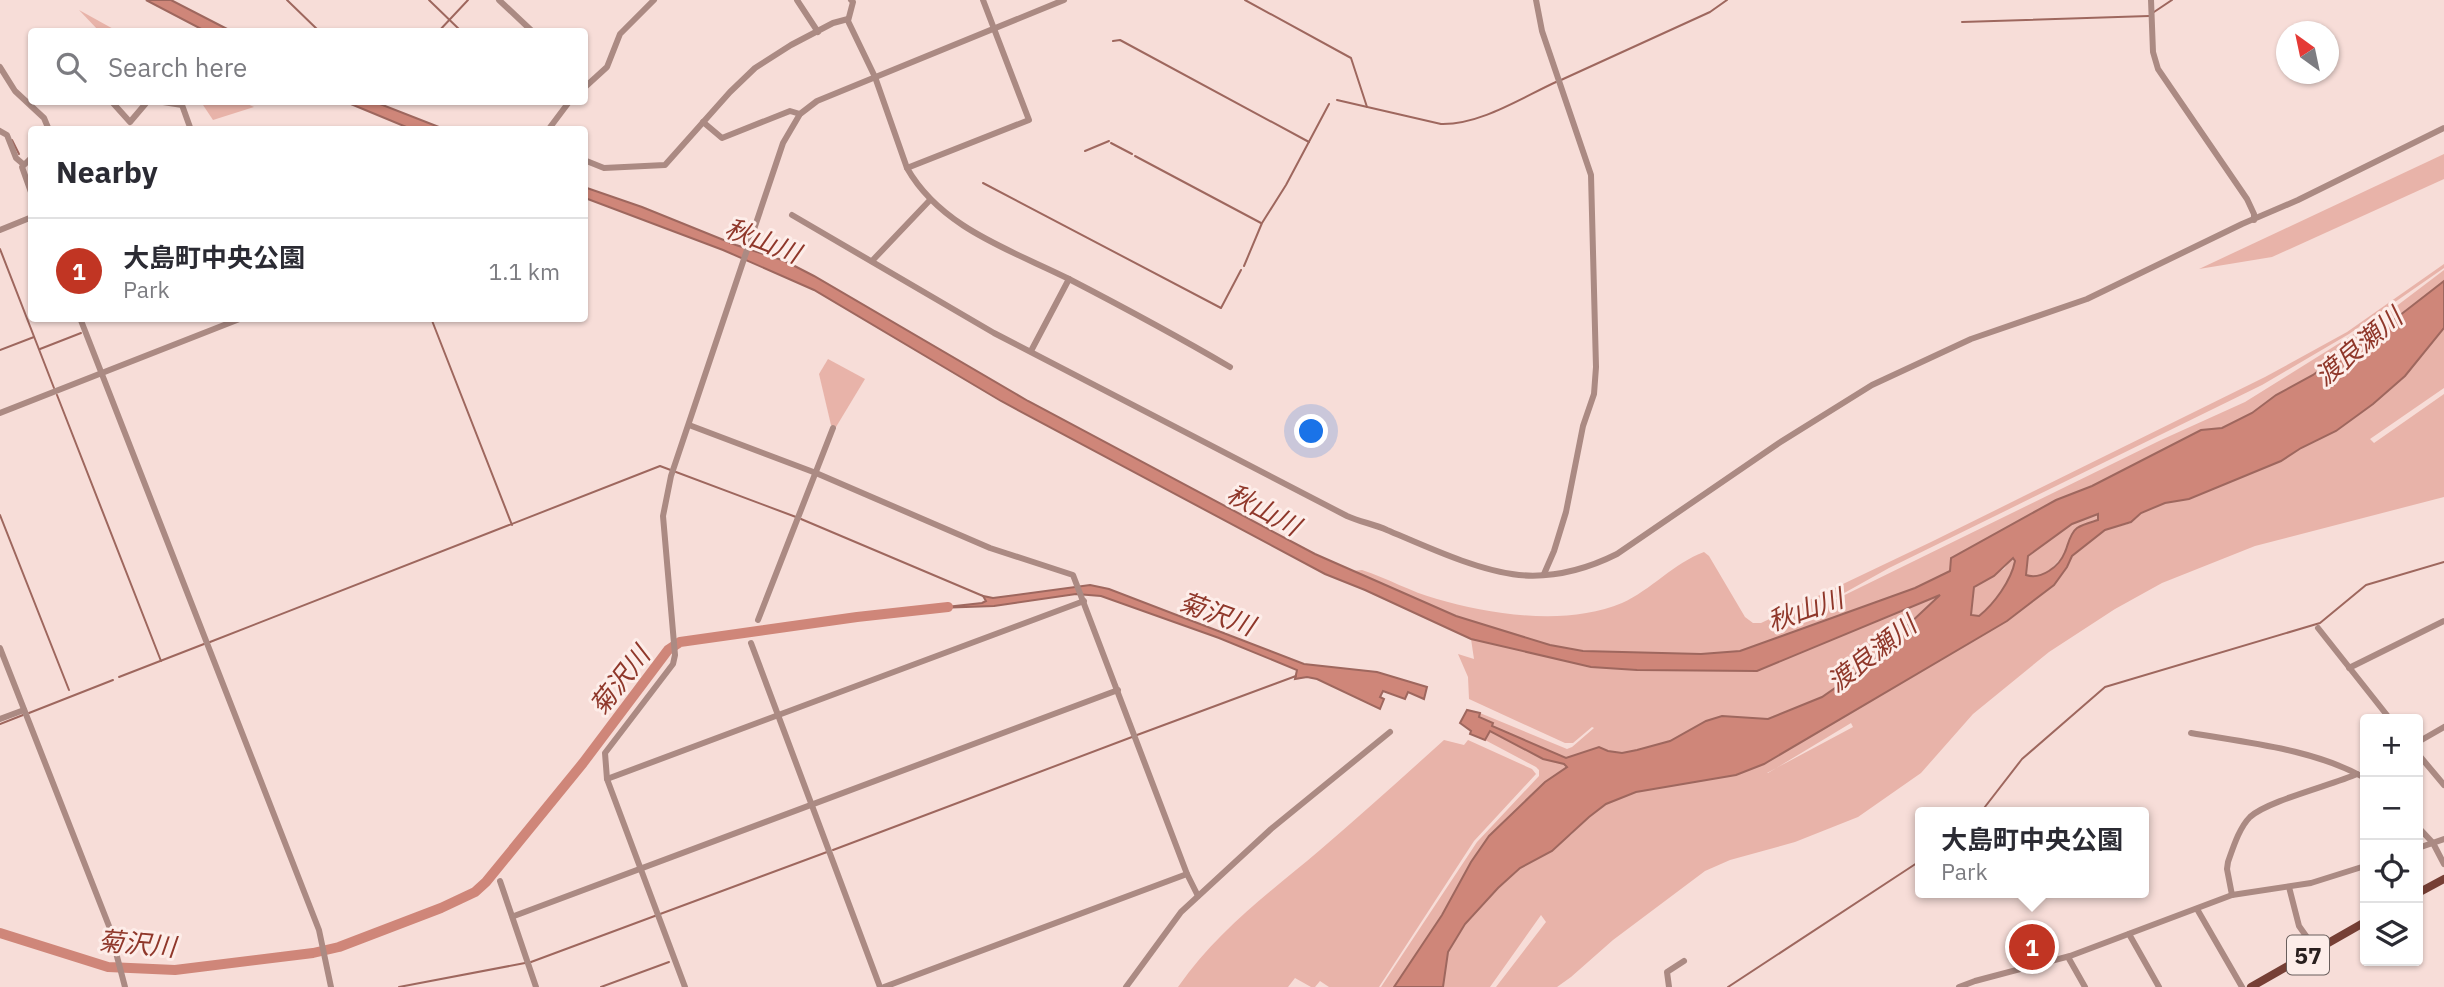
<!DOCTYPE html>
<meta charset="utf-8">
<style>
:root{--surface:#fff;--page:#f2f2f3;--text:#2b2b33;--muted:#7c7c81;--line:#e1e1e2;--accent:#c13523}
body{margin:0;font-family:"IBM Plex Sans","Noto Sans JP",sans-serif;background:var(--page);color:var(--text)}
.controls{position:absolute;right:21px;bottom:21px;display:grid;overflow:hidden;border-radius:7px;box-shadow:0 2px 5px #0004}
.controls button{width:63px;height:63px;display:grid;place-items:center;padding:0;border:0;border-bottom:2px solid var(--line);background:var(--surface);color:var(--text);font:35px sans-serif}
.compass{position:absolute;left:2276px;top:21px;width:63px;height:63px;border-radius:50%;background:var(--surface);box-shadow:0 2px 5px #0004;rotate:327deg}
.you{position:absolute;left:1312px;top:432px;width:24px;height:24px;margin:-18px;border:5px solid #fff;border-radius:50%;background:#1a73e8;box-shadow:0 0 0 10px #1a73e833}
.badge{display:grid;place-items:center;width:46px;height:46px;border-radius:50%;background:var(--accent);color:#fff;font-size:23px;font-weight:700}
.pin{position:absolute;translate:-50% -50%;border:4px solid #fff;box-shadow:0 2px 7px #0006}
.popup{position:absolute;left:1915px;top:807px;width:234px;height:91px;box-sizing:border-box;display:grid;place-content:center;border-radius:7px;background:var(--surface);filter:drop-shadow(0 2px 5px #0005);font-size:23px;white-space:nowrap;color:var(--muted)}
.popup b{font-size:26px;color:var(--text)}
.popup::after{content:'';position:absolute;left:50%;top:100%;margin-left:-14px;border:14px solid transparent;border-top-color:var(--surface)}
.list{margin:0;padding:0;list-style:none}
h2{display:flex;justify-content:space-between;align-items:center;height:91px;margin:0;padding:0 28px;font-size:30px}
h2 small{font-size:23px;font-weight:400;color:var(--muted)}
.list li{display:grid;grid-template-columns:46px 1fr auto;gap:21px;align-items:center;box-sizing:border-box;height:105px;padding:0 28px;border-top:2px solid var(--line)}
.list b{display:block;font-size:26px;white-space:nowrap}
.list p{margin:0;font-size:23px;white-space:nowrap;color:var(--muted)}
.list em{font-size:23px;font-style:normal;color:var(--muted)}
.icon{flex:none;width:38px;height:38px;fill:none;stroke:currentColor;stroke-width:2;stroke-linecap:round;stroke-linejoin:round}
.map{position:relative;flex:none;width:2444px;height:987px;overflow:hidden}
.search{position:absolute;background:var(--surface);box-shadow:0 2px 5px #0004;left:28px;top:28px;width:560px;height:77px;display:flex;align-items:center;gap:18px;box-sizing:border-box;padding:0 24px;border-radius:7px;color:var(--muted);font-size:26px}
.panel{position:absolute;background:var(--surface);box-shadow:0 2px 5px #0004;left:28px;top:126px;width:560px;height:196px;border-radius:7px}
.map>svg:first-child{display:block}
.green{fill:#e8b3a9;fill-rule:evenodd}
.water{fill:#cf8679;stroke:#9e675e;stroke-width:2;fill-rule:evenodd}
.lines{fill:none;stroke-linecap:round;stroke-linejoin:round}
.stream{stroke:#9e675e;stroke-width:2}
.river{stroke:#cf8679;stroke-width:10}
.minor{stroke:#ab8a83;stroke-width:6}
.major{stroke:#763f35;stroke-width:8}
.labels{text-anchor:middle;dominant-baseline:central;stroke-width:6;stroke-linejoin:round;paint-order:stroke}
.shield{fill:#fdede9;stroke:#695e5c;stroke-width:2}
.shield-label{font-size:23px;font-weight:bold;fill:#2a201f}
.water-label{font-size:26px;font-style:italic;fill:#8f372a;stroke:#fdede9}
</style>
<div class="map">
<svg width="2444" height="987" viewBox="0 0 2444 987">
<rect width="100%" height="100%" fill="#f7ddd8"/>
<g class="green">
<path d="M 79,10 L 117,31 L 99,31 Z"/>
<path d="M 201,102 L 243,102 L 254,107 L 213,120 Z"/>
<path d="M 2444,154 L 2444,179 L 2272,257 L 2199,269 Z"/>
<path d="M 2444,264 L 2444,268 L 2349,334 L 2262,385 L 1889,568 L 1812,611 L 2161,440 L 2245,402 L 2386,314 L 2444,270 L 2444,281 L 2377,333 L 2335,358 L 2313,375 L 2276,395 L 2252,413 L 2222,428 L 2201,430 L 2092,486 L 2056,500 L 1951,558 L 1951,571 L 1916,588 L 1740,651 L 1701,654 L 1583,651 L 1550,645 L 1456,616 L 1352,571 L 1362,570 C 1387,578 1411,592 1437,599 C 1491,615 1568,626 1622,603 C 1651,590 1674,563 1704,552 L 1709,556 L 1745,617 L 1753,623 L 1761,623 L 1931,542 L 2265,377 L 2347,332 Z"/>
<path d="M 2444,328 L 2444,388 L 2370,439 L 2374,443 L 2444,394 L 2444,497 L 2255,546 L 2162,583 L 2115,609 L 2049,652 L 1973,714 L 1921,773 L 1858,817 L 1795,842 L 1730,860 L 1705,871 L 1613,940 L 1571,977 L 1557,987 L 1496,987 L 1546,922 L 1541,915 L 1490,987 L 1443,987 L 1448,952 L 1465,924 L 1498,887 L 1520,868 L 1571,835 L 1589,817 L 1606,804 L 1636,792 L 1736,775 L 1764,764 L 2007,621 L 2054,585 L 2067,567 L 2072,556 L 2105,530 L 2131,523 L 2141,513 L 2165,503 L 2189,499 L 2281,461 L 2301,448 L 2317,441 L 2373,404 L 2405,376 ZM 1851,723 L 1853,727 L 1767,773 L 1768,773 Z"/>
<path d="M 828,359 L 865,379 L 836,427 L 831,425 L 819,374 Z"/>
<path d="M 2098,514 L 2098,520 L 2066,546 L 2064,555 L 2046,574 L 2039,577 L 2026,575 L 2028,556 L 2072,524 Z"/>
<path d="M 2013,557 L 2015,561 C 2011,581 1994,604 1978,616 L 1971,616 L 1974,587 L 2004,569 Z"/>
<path d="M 1942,594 L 1858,672 L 1822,697 L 1768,719 L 1721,716 L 1670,741 L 1637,750 L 1622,753 L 1608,751 L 1599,747 L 1566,758 L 1492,726 L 1493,723 L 1478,717 L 1480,713 L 1567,749 L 1572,747 L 1594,728 L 1592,727 L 1573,743 L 1565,743 L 1469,699 L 1468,677 L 1458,654 L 1474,659 L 1471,639 L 1591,667 L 1637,670 L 1757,671 Z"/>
<path d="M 1490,730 L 1543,759 L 1564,764 L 1568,767 L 1545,782 L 1489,836 L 1471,862 L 1442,915 L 1394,987 L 1381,987 L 1477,842 L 1539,776 L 1539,770 L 1536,767 L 1485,740 Z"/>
<path d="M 1444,740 L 1464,745 L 1468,740 L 1532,769 L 1536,774 L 1474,841 L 1379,987 L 1329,987 L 1320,981 L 1315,987 L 1311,987 L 1295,978 L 1288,987 L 1178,987 C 1218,930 1268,894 1320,850 C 1362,814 1403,777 1444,740 Z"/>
<path d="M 2038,922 L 2052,959 L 2026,966 L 2009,935 Z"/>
</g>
<g class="water">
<path d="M 146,0 L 171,0 L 231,31 L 205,31 Z"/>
<path d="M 346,102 L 375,102 L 444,129 L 411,129 Z"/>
<path d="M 584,187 L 642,207 L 736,245 L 785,261 L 814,276 L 1028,401 L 1315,554 L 1456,616 L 1550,645 L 1583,651 L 1701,654 L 1740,651 L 1915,588 L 1950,571 L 1951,558 L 2056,500 L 2092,486 L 2201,430 L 2222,428 L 2252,413 L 2276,395 L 2313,375 L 2335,358 L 2377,333 L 2444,281 L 2444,328 L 2405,376 L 2373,404 L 2336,431 L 2301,448 L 2281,461 L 2189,499 L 2165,503 L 2141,513 L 2131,522 L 2105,530 L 2072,556 L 2067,567 L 2054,585 L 2007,621 L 1764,764 L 1736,775 L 1636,792 L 1606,804 L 1589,817 L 1552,851 L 1520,868 L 1498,888 L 1465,924 L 1448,952 L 1443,987 L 1394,987 L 1442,915 L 1471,862 L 1489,836 L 1545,782 L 1567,767 L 1564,764 L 1543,759 L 1490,731 L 1485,740 L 1470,734 L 1471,731 L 1460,723 L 1467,710 L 1480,713 L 1479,717 L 1493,723 L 1492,726 L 1566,758 L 1599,747 L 1608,751 L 1622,753 L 1637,750 L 1670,741 L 1706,721 L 1722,716 L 1768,719 L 1822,697 L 1858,672 L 1940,595 L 1757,671 L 1637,670 L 1591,667 L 1471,639 L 1365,590 L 1325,574 L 1001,401 L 814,290 L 723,250 L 585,198 ZM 2098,514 L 2098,520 C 2092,522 2083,524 2077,528 C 2070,533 2068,545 2065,552 C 2059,567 2041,580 2026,575 L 2028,556 L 2072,524 ZM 2013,558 L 2015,561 C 2011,581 1994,604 1979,616 L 1971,615 L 1974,587 L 1994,576 Z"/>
<path d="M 1090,585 L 1109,589 L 1304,664 L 1377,672 L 1427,687 L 1424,699 L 1408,692 L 1405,699 L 1383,691 L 1380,697 L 1384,699 L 1380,709 L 1317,679 L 1307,677 L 1295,679 L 1297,670 L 1219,638 L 1101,596 L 1076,594 L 994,606 L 937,608 L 982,603 L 986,601 L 983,596 L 993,598 Z"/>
</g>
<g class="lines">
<g class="stream">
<path d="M 287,0 L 320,32"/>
<path d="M 429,0 L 462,32"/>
<path d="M 1245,0 L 1351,58 L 1367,107"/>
<path d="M 2154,12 L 2172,0"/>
<path d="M 1962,22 L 2149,16"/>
<path d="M 438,32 L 468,0"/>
<path d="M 1113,41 L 1120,40 L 1309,142"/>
<path d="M 1561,80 L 1710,12 L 1727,0"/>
<path d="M 1337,100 L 1441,124 C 1480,125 1521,98 1556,82"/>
<path d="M 12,140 L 19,154"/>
<path d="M 1111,143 L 1132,154"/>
<path d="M 1085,151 L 1109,141"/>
<path d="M 1135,156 L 1261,223"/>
<path d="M 983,183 L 1221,308 L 1241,270"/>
<path d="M 0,249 L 54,388"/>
<path d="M 1244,266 L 1262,223 L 1286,185 L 1329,104"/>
<path d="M 431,318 L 512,525"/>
<path d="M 40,349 L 81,333"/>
<path d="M 0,350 L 34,337"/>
<path d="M 57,395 L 161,661"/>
<path d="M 0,515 L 69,690"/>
<path d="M 801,519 L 983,596"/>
<path d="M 210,642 L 660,466 L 796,517"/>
<path d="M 119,677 L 204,644"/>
<path d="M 29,713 L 113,680"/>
<path d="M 0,724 L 23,715"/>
<path d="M 1137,735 L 1296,676"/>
<path d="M 1981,812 L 2022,759 L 2105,687 L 2320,623 L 2366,585 L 2444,562"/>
<path d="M 833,850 L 1132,737"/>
<path d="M 531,962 L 827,852"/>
<path d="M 399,987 L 525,963"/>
<path d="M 601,987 L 669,962"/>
<path d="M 1728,987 L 1920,861"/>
</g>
<path class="river" d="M 0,933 L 108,967 L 175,970 L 313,953 L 339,947 L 441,908 L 475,892 L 486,882 L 583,763 L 668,650 L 680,642 L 857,617 L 948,607"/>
<g class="minor">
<path d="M 499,0 L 533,32"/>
<path d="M 797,0 L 818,32"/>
<path d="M 851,0 L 853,2 L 848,21 L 875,77 L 907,168 L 1029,120 L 983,0"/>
<path d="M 1536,0 L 1542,31 L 1591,175 L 1596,367 L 1594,394 L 1583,426 L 1566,512 L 1554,551 L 1544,574"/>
<path d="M 2151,0 L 2153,52 L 2158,69 L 2247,199 L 2254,214 L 2254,220"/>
<path d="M 0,67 L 15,91 L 44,118 L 49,130"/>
<path d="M 584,88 L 607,67 L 620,34 L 654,0"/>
<path d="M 112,102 L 130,122 L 147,102"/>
<path d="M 163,102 L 182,105 L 191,130"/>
<path d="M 703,122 L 722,138 L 790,111 L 800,114"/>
<path d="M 548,130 L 569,102"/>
<path d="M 0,131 L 7,135 L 16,158 L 23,164"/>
<path d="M 32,157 L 22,167 L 32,195"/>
<path d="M 584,160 L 604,168 L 665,165 L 730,92 L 755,68 L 791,45 L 833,23 L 848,19"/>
<path d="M 907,168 C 941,228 1011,250 1069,279 C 1123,307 1177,336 1230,367"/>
<path d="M 792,215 L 994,333 L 1347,516 C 1360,522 1374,524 1387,530 C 1425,546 1478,571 1519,575 C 1552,578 1587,569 1617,554 L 1779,443 L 1872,385 L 1971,339 L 2087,299 L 2242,224 L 2298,200 L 2444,128"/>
<path d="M 0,230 L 32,217"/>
<path d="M 872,261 L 930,200"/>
<path d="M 80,318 L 319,930 L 331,987"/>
<path d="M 1031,351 L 1069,279"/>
<path d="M 0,413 L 242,318"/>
<path d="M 689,425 L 816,473 L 990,548 L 1073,575 L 1187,874 L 1198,896"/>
<path d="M 758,620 L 833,428"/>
<path d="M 2318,628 L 2390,719"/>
<path d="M 751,643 L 880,987"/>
<path d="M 0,648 L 109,926 L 125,987"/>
<path d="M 2349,668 L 2444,621"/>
<path d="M 0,719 L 24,710"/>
<path d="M 2191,733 C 2249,743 2313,749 2365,778"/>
<path d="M 2418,742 L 2444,727"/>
<path d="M 2418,754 L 2444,785"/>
<path d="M 607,779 L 1084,601"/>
<path d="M 2418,827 L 2433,843 L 2444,864"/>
<path d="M 2418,848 L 2444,839"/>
<path d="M 500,881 L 536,987"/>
<path d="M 2289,887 L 2299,926 L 2316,950"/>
<path d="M 2232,895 L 2227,869 L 2228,862 C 2233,848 2239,828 2250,817 C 2267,801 2332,785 2357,774"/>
<path d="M 2197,909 L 2242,987"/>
<path d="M 514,916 L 1118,690"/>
<path d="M 2129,934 L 2159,987"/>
<path d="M 2068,957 L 2085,987"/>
<path d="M 685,987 L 607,779 L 605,753 L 673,664 L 675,655 L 663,516 L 671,476 L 783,143 L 800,114 L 817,101 L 1064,0"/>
<path d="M 884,987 L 1187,874"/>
<path d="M 1126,987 L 1181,912 L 1271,829 L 1390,732"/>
<path d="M 1669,987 L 1667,972 L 1684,961"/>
<path d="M 1959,987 L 1975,981 L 2070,956 L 2232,895 L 2311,883 L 2365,866"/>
</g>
<g class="major">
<path d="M 2418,893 L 2444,879"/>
<path d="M 2251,987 L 2365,922"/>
</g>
</g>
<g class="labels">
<rect class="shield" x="2287" y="935.5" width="42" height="39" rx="5"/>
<g class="shield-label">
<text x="2308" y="955">57</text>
</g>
<g class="water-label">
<text transform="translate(763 240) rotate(21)">秋山川</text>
<text transform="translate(2358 346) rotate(-40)">渡良瀬川</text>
<text transform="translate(1264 509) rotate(28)">秋山川</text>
<text transform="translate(1805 609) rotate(-19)">秋山川</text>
<text transform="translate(1217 613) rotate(20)">菊沢川</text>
<text transform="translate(1871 653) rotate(-38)">渡良瀬川</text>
<text transform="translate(619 680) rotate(-52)">菊沢川</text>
<text transform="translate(137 943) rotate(5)">菊沢川</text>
</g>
</g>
</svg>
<div class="controls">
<button>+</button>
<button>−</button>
<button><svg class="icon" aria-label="locate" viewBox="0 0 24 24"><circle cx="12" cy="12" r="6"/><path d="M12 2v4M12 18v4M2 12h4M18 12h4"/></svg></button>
<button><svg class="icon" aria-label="layers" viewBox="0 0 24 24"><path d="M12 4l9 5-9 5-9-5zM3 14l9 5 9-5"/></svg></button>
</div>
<svg class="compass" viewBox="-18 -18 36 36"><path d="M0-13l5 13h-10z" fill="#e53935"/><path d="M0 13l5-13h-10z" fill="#7c7c81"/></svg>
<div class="you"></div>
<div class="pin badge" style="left:2032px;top:947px">1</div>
<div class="popup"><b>大島町中央公園</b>Park</div>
<div class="search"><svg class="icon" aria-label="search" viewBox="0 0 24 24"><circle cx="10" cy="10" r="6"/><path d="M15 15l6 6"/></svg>Search here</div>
<section class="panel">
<h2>Nearby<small></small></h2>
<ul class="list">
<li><span class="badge">1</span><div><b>大島町中央公園</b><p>Park</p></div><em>1.1 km</em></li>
</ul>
</section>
</div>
